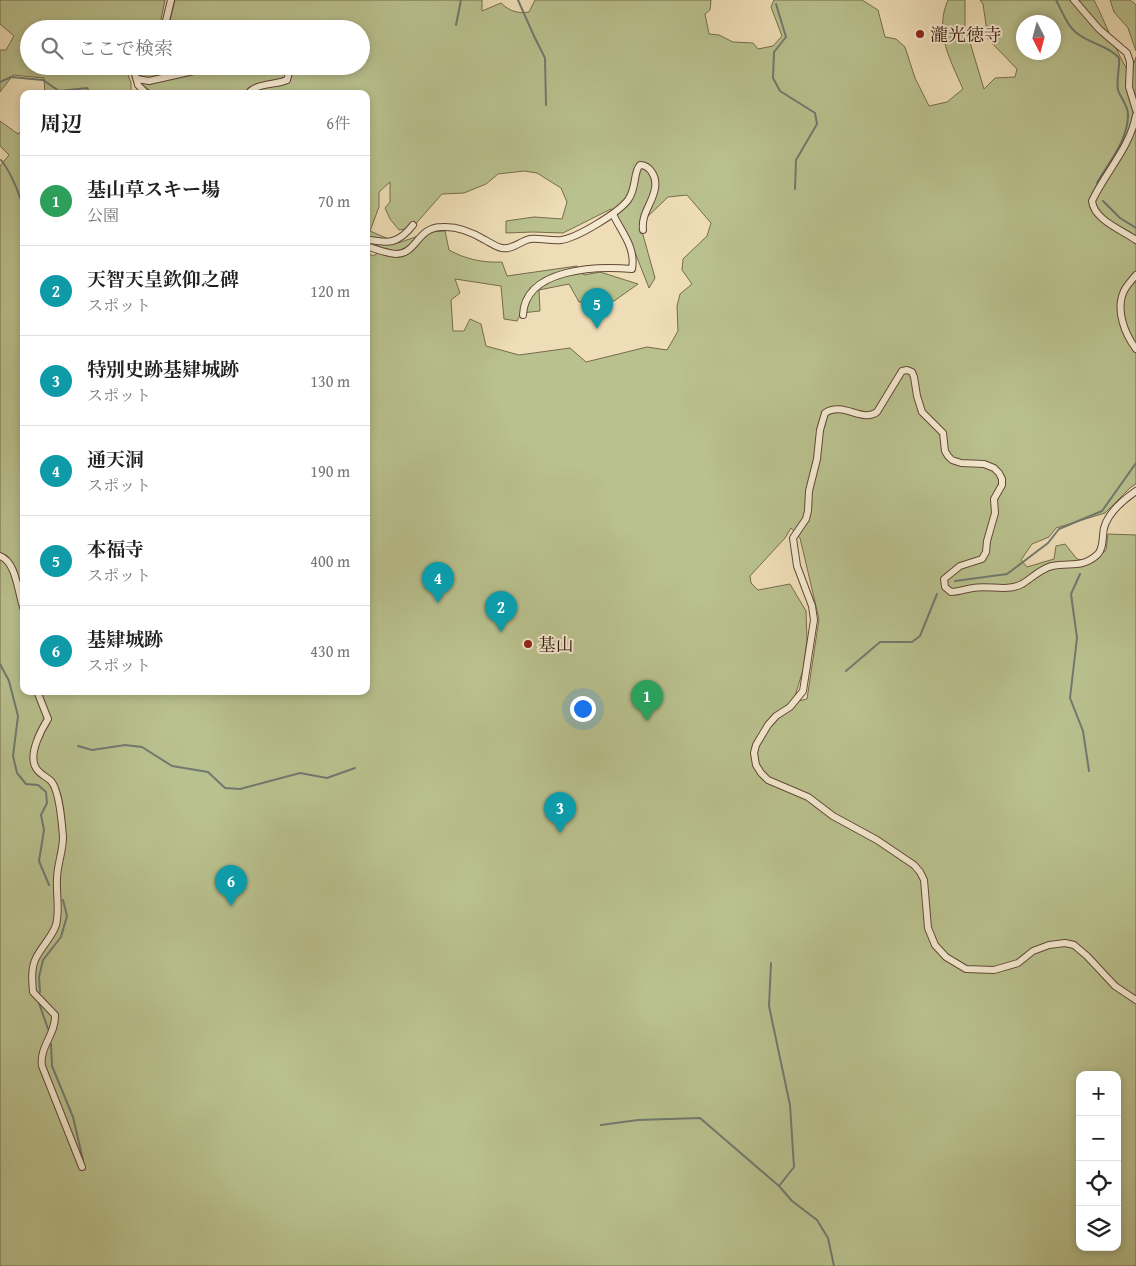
<!DOCTYPE html>
<html lang="ja">
<meta charset="utf-8">
<style>
:root{--surface:#fff;--page:#f2f2f2;--text:#222;--muted:#767676;--line:#e0e0e0;--accent:#db2777}
body{margin:0;font-family:"Gentium Book Plus","Noto Serif JP",serif;background:var(--page);color:var(--text)}
.controls{position:absolute;right:15px;bottom:15px;display:grid;overflow:hidden;border-radius:10px;box-shadow:0 2px 8px #0003}
.controls button{width:45px;height:45px;display:grid;place-items:center;padding:0;border:0;border-bottom:1px solid var(--line);background:var(--surface);color:var(--text);font:25px sans-serif}
.compass{position:absolute;left:1016px;top:15px;width:45px;height:45px;border-radius:50%;background:var(--surface);box-shadow:0 2px 8px #0003;rotate:174deg}
.you{position:absolute;left:582px;top:708px;width:18px;height:18px;margin:-12px;border:4px solid #fff;border-radius:50%;background:#1a73e8;box-shadow:0 0 0 8px #1a73e833}
.badge{display:grid;place-items:center;width:32px;height:32px;border-radius:50%;background:var(--accent);color:#fff;font-size:16px;font-weight:700}
.pin{position:absolute;translate:-50% -41px;filter:drop-shadow(0 1px 2px #0008)}
.pin::after{content:'';position:absolute;top:26px;width:18px;height:15px;background:inherit;clip-path:polygon(0 0,100% 0,50% 100%)}
.list{margin:0;padding:0;list-style:none}
h2{display:flex;justify-content:space-between;align-items:center;height:65px;margin:0;padding:0 20px;font-size:21px}
h2 small{font-size:16px;font-weight:400;color:var(--muted)}
.list li{display:grid;grid-template-columns:32px 1fr auto;gap:15px;align-items:center;box-sizing:border-box;height:90px;padding:0 20px;border-top:1px solid var(--line)}
.list b{display:block;font-size:19px;white-space:nowrap}
.list p{margin:0;font-size:16px;white-space:nowrap;color:var(--muted)}
.list em{font-size:16px;font-style:normal;color:var(--muted)}
.icon{flex:none;width:28px;height:28px;fill:none;stroke:currentColor;stroke-width:2;stroke-linecap:round;stroke-linejoin:round}
.map{position:relative;flex:none;width:1136px;height:1266px;overflow:hidden}
.search{position:absolute;background:var(--surface);box-shadow:0 2px 8px #0003;left:20px;top:20px;width:350px;height:55px;display:flex;align-items:center;gap:12px;box-sizing:border-box;padding:0 18px;border-radius:28px;color:var(--muted);font-size:19px}
.panel{position:absolute;background:var(--surface);box-shadow:0 2px 8px #0003;left:20px;top:90px;width:350px;height:605px;border-radius:10px}
.map>svg:first-child{display:block}
.green{fill:#b9c18e;stroke:#766c4c;fill-rule:evenodd}
.lines{fill:none;stroke-linecap:round;stroke-linejoin:round}
.stream{stroke:#717970;stroke-width:2}
.minor-casing{stroke:#624836;stroke-width:8}
.minor{stroke:#f4e9d0;stroke-width:6}
.poi-dot{fill:#8f2418;stroke:#f4e9d0;stroke-width:2}
.labels{text-anchor:middle;dominant-baseline:central;stroke-width:4;stroke-linejoin:round;paint-order:stroke}
.poi-label{font-size:18px;fill:#34160b;stroke:#f4e9d0;text-anchor:start}
</style>
<div class="map">
<svg width="1136" height="1266" viewBox="0 0 1136 1266">
<rect width="100%" height="100%" fill="#eeddb6"/>
<filter id="stains"><feTurbulence type="fractalNoise" baseFrequency=".004" numOctaves="4"/><feColorMatrix values="0 0 0 0 .2 0 0 0 0 .09 0 0 0 0 .02 0 0 0 .5 -.17"/></filter>
<radialGradient id="worn" r=".72"><stop offset=".6" stop-color="#630" stop-opacity="0"/><stop offset="1" stop-color="#630" stop-opacity=".3"/></radialGradient>
<g class="green">
<path d="M 0,0 L 165,0 L 159,29 L 29,29 L 29,66 L 130,66 L 127,72 L 131,83 L 131,92 L 134,94 L 45,94 L 44,78 L 13,75 L 0,92 L 0,50 L 6,50 L 14,36 L 0,24 Z"/>
<path d="M 175,0 L 482,0 L 482,11 L 501,3 C 509,11 518,14 529,12 L 535,0 L 711,0 L 710,10 L 705,14 L 709,34 L 719,35 L 733,42 L 753,43 L 758,49 L 773,46 L 782,36 L 771,7 L 774,0 L 862,0 L 878,10 L 885,37 L 896,39 L 905,47 L 915,78 L 929,106 L 947,102 L 963,89 C 950,59 934,32 948,0 L 965,0 L 965,26 L 984,89 L 995,78 L 1015,77 L 1017,69 L 988,39 L 983,4 L 980,0 L 1094,0 C 1106,24 1116,52 1130,74 L 1136,57 L 1136,484 L 1131,487 L 1105,513 L 1056,528 L 1049,537 L 1032,544 L 1021,560 L 1027,567 L 1054,559 L 1056,546 L 1065,544 L 1077,559 L 1094,562 L 1106,550 L 1108,534 L 1136,535 L 1136,1266 L 0,1266 L 0,166 L 9,155 L 0,146 L 0,121 L 18,134 L 24,128 L 24,691 L 366,691 L 366,252 L 373,256 L 383,250 L 366,237 L 366,94 L 155,94 L 142,85 L 141,71 L 143,66 L 361,66 L 361,29 L 168,29 ZM 1024,22 L 1054,22 L 1054,52 L 1024,52 ZM 524,171 L 537,173 L 561,188 L 567,202 L 562,219 L 534,217 L 506,221 L 506,233 L 533,232 L 563,233 L 611,209 L 629,237 L 649,288 L 655,278 L 640,224 L 668,197 L 687,195 L 711,223 L 707,236 L 683,259 L 682,270 L 692,284 L 680,294 L 677,306 L 678,331 L 667,350 L 647,347 L 586,362 L 570,348 L 519,355 L 486,346 L 481,324 L 470,319 L 464,331 L 453,331 L 451,300 L 460,293 L 455,279 L 501,286 L 504,319 L 517,321 L 521,313 L 540,311 L 539,290 L 569,284 L 579,302 L 602,300 L 614,301 L 638,284 L 600,272 L 584,275 L 577,266 L 507,276 L 502,262 C 483,263 465,259 449,250 L 445,231 L 430,232 L 398,243 L 370,231 L 379,207 L 379,192 L 390,182 L 390,202 L 385,208 L 390,219 L 399,230 L 412,228 L 442,194 L 464,193 L 486,184 L 498,174 ZM 791,528 L 800,538 L 819,619 L 807,699 L 790,703 L 795,696 L 803,670 L 807,640 L 806,611 L 790,584 L 758,590 L 751,583 L 750,576 L 785,538 ZM 1080,1075 L 1117,1075 L 1117,1247 L 1080,1247 Z"/>
<path d="M 1110,0 L 1130,0 L 1136,5 L 1136,51 L 1128,28 L 1114,12 Z"/>
</g>
<g class="lines">
<g class="stream">
<path d="M 518,0 L 534,36 L 545,58 L 546,105"/>
<path d="M 1056,0 C 1062,11 1067,26 1078,34 C 1091,44 1109,46 1119,58 C 1120,69 1116,79 1118,90 C 1121,99 1128,105 1128,115 C 1128,140 1109,162 1097,183"/>
<path d="M 776,4 L 786,37 L 774,52 L 773,78 L 780,91 L 815,113 L 817,124 L 796,160 L 795,189"/>
<path d="M 456,25 L 461,0"/>
<path d="M 0,82 L 11,77 L 43,80 L 59,91 L 87,88 L 91,94"/>
<path d="M 1,160 C 12,174 19,193 24,210"/>
<path d="M 1103,201 L 1120,218 L 1136,228"/>
<path d="M 1080,574 L 1071,594 L 1077,638 L 1070,698 L 1083,731 L 1089,771"/>
<path d="M 955,581 L 1007,574 L 1048,543 L 1059,529 L 1102,511 L 1136,463"/>
<path d="M 0,664 L 9,681 L 18,716 L 13,756 L 17,773 L 26,784 L 38,785 L 46,792 L 47,803 L 41,815 L 44,830 L 39,861 L 49,885"/>
<path d="M 846,671 L 880,642 L 912,642 L 920,636 L 937,594"/>
<path d="M 78,746 L 92,750 L 125,745 L 142,747 L 172,766 L 208,772 L 225,788 L 240,789 L 300,773 L 327,778 L 355,768"/>
<path d="M 771,963 L 769,1006 L 790,1105 L 794,1167 L 779,1186"/>
<path d="M 40,992 L 39,977 L 43,960 L 61,937 L 67,916 L 63,900"/>
<path d="M 39,1003 L 48,1029"/>
<path d="M 51,1044 L 52,1066 L 73,1117 L 83,1160"/>
<path d="M 601,1125 L 638,1120 L 700,1118 L 779,1186 L 792,1201 L 817,1220 L 828,1238 L 834,1266"/>
</g>
<defs>
<g id="minor">
<path d="M 1074,0 L 1099,29 L 1127,53 L 1130,62 L 1129,87 L 1136,110"/>
<path d="M 164,29 L 171,0"/>
<path d="M 135,66 C 133,74 137,78 138,85 L 147,94"/>
<path d="M 137,79 L 149,81 L 216,66"/>
<path d="M 248,94 C 255,83 276,85 287,80 L 289,72 L 285,66"/>
<path d="M 1136,115 C 1130,148 1106,171 1092,201 C 1094,220 1122,230 1136,240"/>
<path d="M 366,239 C 389,244 398,244 413,225"/>
<path d="M 366,246 C 376,249 385,253 396,254 C 417,254 417,227 442,227 C 458,226 472,232 485,240 C 491,243 496,247 502,248 C 513,250 520,241 530,239 C 540,238 551,241 561,240 C 577,238 618,213 628,200 C 637,188 633,172 640,165 C 650,165 657,177 655,188 C 653,203 641,213 643,230"/>
<path d="M 1136,275 C 1132,280 1127,285 1124,291 C 1115,310 1125,334 1136,349"/>
<path d="M 523,315 C 525,268 597,266 632,269 C 636,247 621,232 613,214"/>
<path d="M 1136,491 C 1123,500 1108,513 1104,528 C 1102,537 1104,547 1098,554 C 1082,569 1070,562 1052,566 C 1040,569 1032,578 1022,584 C 1007,592 989,585 973,588 C 965,589 959,592 951,592 L 945,587 L 944,579 L 960,566 L 982,559 L 986,552 L 987,541 L 995,513 L 994,499 L 1002,485 L 1002,479 L 999,473 L 994,468 L 984,464 L 961,463 L 952,460 L 948,456 L 945,451 L 943,433 L 922,412 L 917,396 L 914,377 L 912,372 L 907,370 L 902,371 L 877,412 C 862,423 843,401 825,413 L 820,430 L 817,459 L 809,491 L 808,511 L 806,519 L 793,538 L 797,566 L 812,606 L 814,620 L 803,691 L 790,707 L 776,716 L 768,725 L 756,745 L 754,753 L 756,765 L 761,773 L 768,780 L 808,797 L 833,816 L 877,840 L 914,865 L 920,872 L 924,880 L 928,928 L 935,945 L 946,957 L 966,969 L 994,970 L 1018,963 L 1033,951 L 1049,945 L 1065,943 L 1074,945 L 1087,956 L 1115,986 L 1136,1000"/>
<path d="M 0,556 C 17,562 18,595 24,610"/>
<path d="M 37,691 L 48,719 C 41,730 29,753 35,766 C 38,774 46,776 51,781 C 60,791 62,825 63,837 C 63,852 57,865 57,879 C 56,894 60,910 56,925 C 52,937 42,946 36,958 C 31,968 32,980 33,992 L 55,1015 C 56,1034 39,1047 42,1066 L 82,1167"/>
</g>
</defs>
<use href="#minor" class="minor-casing"/>
<use href="#minor" class="minor"/>
</g>
<g class="poi-dot">
<circle cx="920" cy="34" r="5"/>
<circle cx="528" cy="644" r="5"/>
</g>
<g class="labels">
<g class="poi-label">
<text x="930" y="34">瀧光徳寺</text>
<text x="538" y="644">基山</text>
</g>
</g>
<rect width="100%" height="100%" filter="url(#stains)"/>
<rect width="100%" height="100%" fill="url(#worn)"/>
</svg>
<div class="controls">
<button>+</button>
<button>−</button>
<button><svg class="icon" aria-label="locate" viewBox="0 0 24 24"><circle cx="12" cy="12" r="6"/><path d="M12 2v4M12 18v4M2 12h4M18 12h4"/></svg></button>
<button><svg class="icon" aria-label="layers" viewBox="0 0 24 24"><path d="M12 4l9 5-9 5-9-5zM3 14l9 5 9-5"/></svg></button>
</div>
<svg class="compass" viewBox="-18 -18 36 36"><path d="M0-13l5 13h-10z" fill="#e53935"/><path d="M0 13l5-13h-10z" fill="#767676"/></svg>
<div class="you"></div>
<div class="pin badge" style="left:647px;top:721px;background:#2e9e5b">1</div>
<div class="pin badge" style="left:501px;top:632px;background:#0f9aa8">2</div>
<div class="pin badge" style="left:560px;top:833px;background:#0f9aa8">3</div>
<div class="pin badge" style="left:438px;top:603px;background:#0f9aa8">4</div>
<div class="pin badge" style="left:597px;top:329px;background:#0f9aa8">5</div>
<div class="pin badge" style="left:231px;top:906px;background:#0f9aa8">6</div>
<div class="search"><svg class="icon" aria-label="search" viewBox="0 0 24 24"><circle cx="10" cy="10" r="6"/><path d="M15 15l6 6"/></svg>ここで検索</div>
<section class="panel">
<h2>周辺<small>6件</small></h2>
<ul class="list">
<li><span class="badge" style="background:#2e9e5b">1</span><div><b>基山草スキー場</b><p>公園</p></div><em>70 m</em></li>
<li><span class="badge" style="background:#0f9aa8">2</span><div><b>天智天皇欽仰之碑</b><p>スポット</p></div><em>120 m</em></li>
<li><span class="badge" style="background:#0f9aa8">3</span><div><b>特別史跡基肄城跡</b><p>スポット</p></div><em>130 m</em></li>
<li><span class="badge" style="background:#0f9aa8">4</span><div><b>通天洞</b><p>スポット</p></div><em>190 m</em></li>
<li><span class="badge" style="background:#0f9aa8">5</span><div><b>本福寺</b><p>スポット</p></div><em>400 m</em></li>
<li><span class="badge" style="background:#0f9aa8">6</span><div><b>基肄城跡</b><p>スポット</p></div><em>430 m</em></li>
</ul>
</section>
</div>
